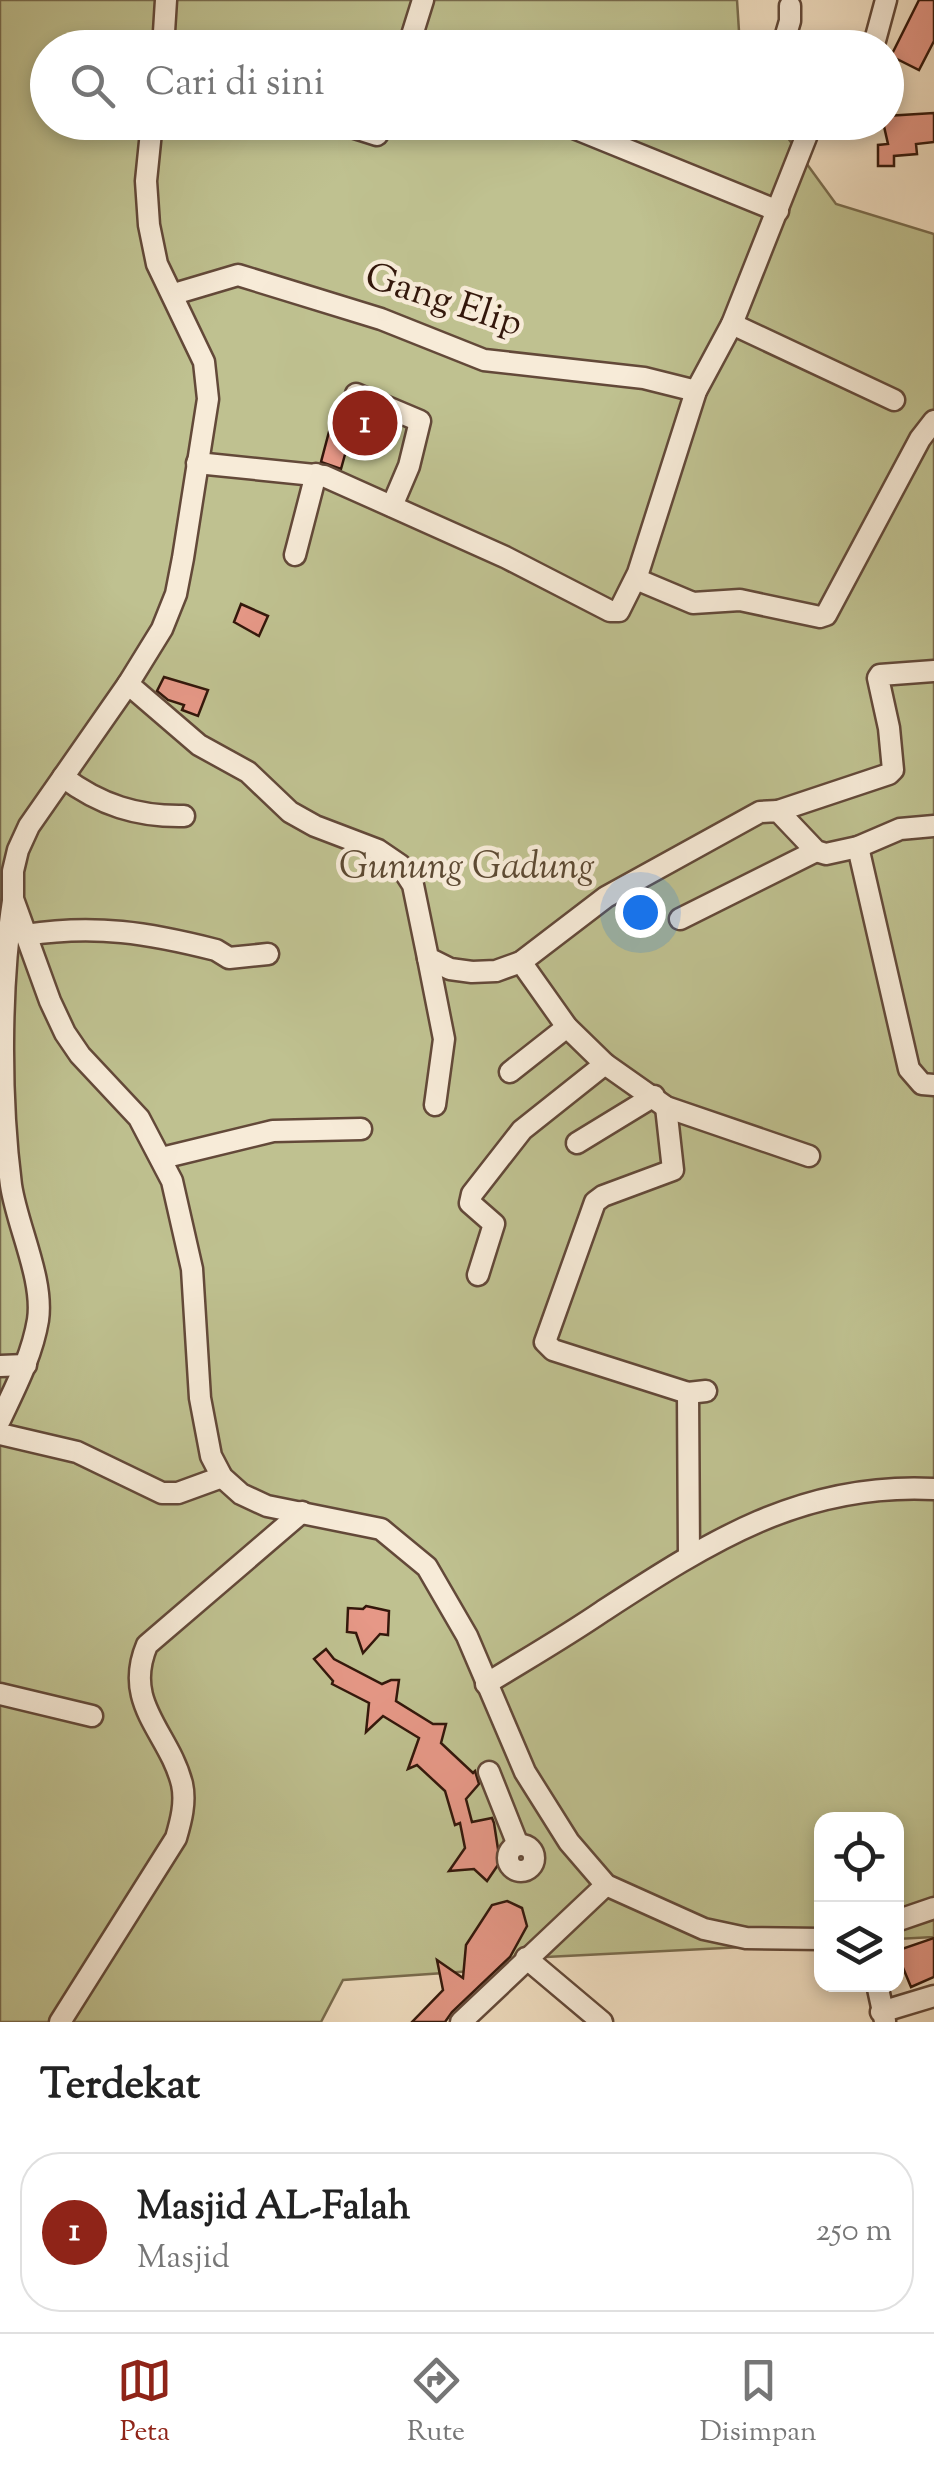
<!DOCTYPE html>
<html lang="id">
<style>
:root{--surface:#fff;--page:#f6f6f6;--text:#222;--muted:#767676;--line:#e0e0e0;--accent:#8f2418}
body{margin:0;font-family:"Sorts Mill Goudy",serif;background:var(--page);color:var(--text)}
.controls{position:absolute;right:30px;bottom:30px;display:grid;overflow:hidden;border-radius:20px;box-shadow:0 5px 15px #0003}
.controls button{width:90px;height:90px;display:grid;place-items:center;padding:0;border:0;border-bottom:2px solid var(--line);background:var(--surface);color:var(--text);font:50px sans-serif}
.you{position:absolute;left:640px;top:912px;width:35px;height:35px;margin:-25px;border:8px solid #fff;border-radius:50%;background:#1a73e8;box-shadow:0 0 0 15px #1a73e833}
.badge{display:grid;place-items:center;width:65px;height:65px;border-radius:50%;background:var(--accent);color:#fff;font-size:32px;font-weight:700}
.pin{position:absolute;translate:-50% -50%;border:5px solid #fff;box-shadow:0 2px 10px #0006}
.list{margin:0;padding:0;list-style:none}
h2{display:flex;justify-content:space-between;align-items:center;height:130px;margin:0;padding:0 40px;font-size:42px}
h2 small{font-size:32px;font-weight:400;color:var(--muted)}
.list li{display:grid;grid-template-columns:65px 1fr auto;gap:30px;align-items:center;box-sizing:border-box;height:160px;margin:0 20px 20px;padding:0 20px;border:2px solid var(--line);border-radius:40px}
.list b{display:block;font-size:38px;white-space:nowrap}
.list p{margin:0;font-size:32px;white-space:nowrap;color:var(--muted)}
.list em{font-size:32px;font-style:normal;color:var(--muted)}
.icon{flex:none;width:55px;height:55px;fill:none;stroke:currentColor;stroke-width:2;stroke-linecap:round;stroke-linejoin:round}
.map{position:relative;flex:none;width:934px;height:2022px;overflow:hidden}
.search{position:absolute;background:var(--surface);box-shadow:0 5px 15px #0003;left:30px;right:30px;top:30px;height:110px;display:flex;align-items:center;gap:25px;box-sizing:border-box;padding:0 35px;border-radius:55px;color:var(--muted);font-size:38px}
.sheet{height:310px;background:var(--surface)}
nav{display:flex;justify-content:space-around;align-items:center;box-sizing:border-box;height:140px;border-top:2px solid var(--line);background:var(--surface);font-size:28px;color:var(--muted)}
nav a{display:grid;justify-items:center;gap:5px}
nav .on{color:var(--accent)}
.map>svg:first-child{display:block}
.green{fill:#bfc190;stroke:#796c4e;stroke-width:2.5}
.building{fill:#e69887;stroke:#33170b;stroke-width:2.5}
.lines{fill:none;stroke-linecap:round;stroke-linejoin:round}
.minor-casing{stroke:#634939;stroke-width:25}
.minor{stroke:#f7ebd8;stroke-width:20}
.labels{text-anchor:middle;dominant-baseline:central;stroke-width:9;stroke-linejoin:round;paint-order:stroke}
.street-label{font-size:38px;fill:#33170b;stroke:#f7ebd8}
.park-label{font-size:38px;font-style:italic;fill:#5d4a33;stroke:#f7ebd8}
</style>
<div class="map">
<svg width="934" height="2022" viewBox="0 0 934 2022">
<rect width="100%" height="100%" fill="#f2e0c3"/>
<filter id="stains"><feTurbulence type="fractalNoise" baseFrequency=".002" numOctaves="4"/><feColorMatrix values="0 0 0 0 .2 0 0 0 0 .09 0 0 0 0 .02 0 0 0 .5 -.17"/></filter>
<radialGradient id="worn" r=".72"><stop offset=".6" stop-color="#630" stop-opacity="0"/><stop offset="1" stop-color="#630" stop-opacity=".3"/></radialGradient>
<path class="green" d="M 0,0 L 737,0 L 740,47 L 48,48 L 48,122 L 777,123 L 836,204 L 934,234 L 934,1937 L 897,1939 L 896,1820 L 822,1820 L 821,1943 L 526,1958 L 502,1969 L 343,1980 L 321,2022 L 0,2022 Z"/>
<g class="building">
<path d="M 919,0 L 934,0 L 934,41 L 919,70 L 891,56 Z"/>
<path d="M 934,113 L 934,142 L 916,144 L 917,154 L 894,156 L 894,166 L 878,166 L 878,145 L 888,144 L 883,122 L 886,122 L 886,116 Z"/>
<path d="M 347,404 L 389,423 L 382,443 L 351,433 L 341,469 L 321,462 L 330,428 L 338,430 Z"/>
<path d="M 241,604 L 268,616 L 259,636 L 234,622 Z"/>
<path d="M 164,677 L 208,690 L 198,716 L 182,710 L 184,705 L 168,700 L 157,691 Z"/>
<path d="M 366,1606 L 389,1611 L 388,1635 L 380,1634 L 363,1653 L 356,1633 L 347,1632 L 348,1608 L 363,1609 Z"/>
<path d="M 326,1649 L 334,1659 L 382,1684 L 391,1680 L 399,1680 L 396,1701 L 433,1724 L 446,1724 L 441,1743 L 473,1773 L 475,1771 L 479,1784 L 466,1799 L 472,1822 L 492,1818 L 494,1823 L 500,1862 L 487,1881 L 474,1869 L 449,1871 L 465,1848 L 460,1823 L 455,1825 L 445,1791 L 417,1765 L 408,1769 L 419,1738 L 383,1716 L 366,1732 L 369,1703 L 332,1684 L 333,1681 L 314,1659 Z"/>
<path d="M 507,1901 L 522,1908 L 527,1926 L 510,1957 L 452,2012 L 445,2022 L 412,2022 L 443,1990 L 437,1960 L 463,1978 L 466,1945 L 492,1905 Z"/>
<path d="M 934,1938 L 934,1977 L 911,1987 L 896,1951 Z"/>
</g>
<g class="lines">
<defs>
<g id="minor">
<path d="M 163,48 L 166,0"/>
<path d="M 408,48 L 423,0"/>
<path d="M 782,48 L 790,21 L 790,6"/>
<path d="M 873,48 L 886,0"/>
<path d="M 152,122 L 146,181 L 149,225 L 157,264 L 204,362 L 208,399 L 183,558 L 176,594 L 162,629 L 128,684 L 29,826 L 18,850 L 13,871 L 13,899 L 50,1001 L 65,1033 L 80,1055 L 139,1118 L 172,1181 L 192,1269 L 200,1398 L 211,1456 L 222,1477 L 241,1494 L 267,1506 L 381,1529 L 427,1567 L 467,1636 L 525,1772 L 569,1842 L 606,1885 L 704,1929 L 746,1938 L 822,1939"/>
<path d="M 336,122 L 377,135 L 384,122"/>
<path d="M 559,122 L 778,211"/>
<path d="M 174,294 L 238,275 L 381,319 L 484,360 L 644,378 L 696,391"/>
<path d="M 732,324 L 894,400"/>
<path d="M 356,394 L 420,421 L 409,466 L 392,506"/>
<path d="M 197,463 L 324,476 L 505,557 L 610,611 L 619,611 L 638,573 L 696,391 L 732,324 L 812,122"/>
<path d="M 295,555 L 316,474"/>
<path d="M 636,579 L 693,603 L 740,600 L 820,617 L 826,615 L 920,439 L 934,421"/>
<path d="M 128,684 L 199,745 L 248,772 L 290,812 L 315,826 L 378,850 L 400,865 L 413,885 L 428,958 L 450,969 L 472,972 L 496,971 L 521,962 L 606,897 L 760,812 L 778,811 L 816,851 L 826,854 L 858,847 L 900,829 L 934,826"/>
<path d="M 63,777 C 100,805 138,817 184,816"/>
<path d="M 778,811 L 889,774 L 893,770 L 889,728 L 878,678 L 880,675 L 934,671"/>
<path d="M 858,847 L 909,1069 L 922,1084 L 934,1085"/>
<path d="M 680,919 L 816,851"/>
<path d="M 26,935 C 95,924 149,933 216,950 L 229,958 L 268,954"/>
<path d="M 428,958 L 444,1039 L 435,1105"/>
<path d="M 521,962 L 567,1027 L 605,1064 L 666,1107 L 809,1156"/>
<path d="M 510,1072 L 567,1027"/>
<path d="M 666,1107 L 673,1170 L 603,1196 L 595,1202 L 545,1342 L 553,1350 L 688,1393 L 706,1391"/>
<path d="M 577,1143 L 654,1096"/>
<path d="M 162,1158 L 273,1131 L 361,1129"/>
<path d="M 478,1275 L 494,1224 L 470,1203 L 472,1194 L 522,1130 L 605,1064"/>
<path d="M 0,1366 L 26,1365"/>
<path d="M 688,1393 L 689,1556"/>
<path d="M 0,1420 C 15,1388 32,1356 38,1320 C 44,1279 17,1226 11,1185 C 0,1099 0,986 13,901"/>
<path d="M 0,1434 L 77,1452 L 162,1493 L 178,1493 L 222,1477"/>
<path d="M 486,1684 C 525,1660 565,1637 603,1611 C 709,1542 802,1482 934,1489"/>
<path d="M 0,1694 L 92,1716"/>
<path d="M 489,1772 L 518,1845"/>
<circle cx="521" cy="1858" r="13"/>
<path d="M 896,1921 L 934,1908"/>
<path d="M 526,1958 L 602,2022"/>
<path d="M 877,1984 L 885,2021"/>
<path d="M 881,2012 L 934,1996"/>
<path d="M 60,2022 L 176,1838 C 181,1821 186,1802 182,1784 C 169,1732 122,1704 147,1645 L 302,1512"/>
<path d="M 461,2022 L 606,1885"/>
</g>
</defs>
<use href="#minor" class="minor-casing"/>
<use href="#minor" class="minor"/>
</g>
<g class="labels">
<g class="street-label">
<text transform="translate(443 302) rotate(18)">Gang Elip</text>
</g>
<g class="park-label">
<text x="467" y="869">Gunung Gadung</text>
</g>
</g>
<rect width="100%" height="100%" filter="url(#stains)"/>
<rect width="100%" height="100%" fill="url(#worn)"/>
</svg>
<div class="controls">
<button><svg class="icon" aria-label="locate" viewBox="0 0 24 24"><circle cx="12" cy="12" r="6"/><path d="M12 2v4M12 18v4M2 12h4M18 12h4"/></svg></button>
<button><svg class="icon" aria-label="layers" viewBox="0 0 24 24"><path d="M12 4l9 5-9 5-9-5zM3 14l9 5 9-5"/></svg></button>
</div>
<div class="you"></div>
<div class="pin badge" style="left:365px;top:423px">1</div>
<div class="search"><svg class="icon" aria-label="search" viewBox="0 0 24 24"><circle cx="10" cy="10" r="6"/><path d="M15 15l6 6"/></svg>Cari di sini</div>
</div>
<section class="sheet">
<h2>Terdekat<small></small></h2>
<ul class="list">
<li><span class="badge">1</span><div><b>Masjid AL-Falah</b><p>Masjid</p></div><em>250 m</em></li>
</ul>
</section>
<nav>
<a class="on"><svg class="icon" aria-label="map" viewBox="0 0 24 24"><path d="M3 6l6-2 6 2 6-2v14l-6 2-6-2-6 2zM9 4v14M15 6v14"/></svg>Peta</a>
<a><svg class="icon" aria-label="directions" viewBox="0 0 24 24"><path d="M12 3l9 9-9 9-9-9zM9 14v-3h6M13 9l2 2-2 2"/></svg>Rute</a>
<a><svg class="icon" aria-label="saved" viewBox="0 0 24 24"><path d="M7 4h10v16l-5-4-5 4z"/></svg>Disimpan</a>
</nav>
